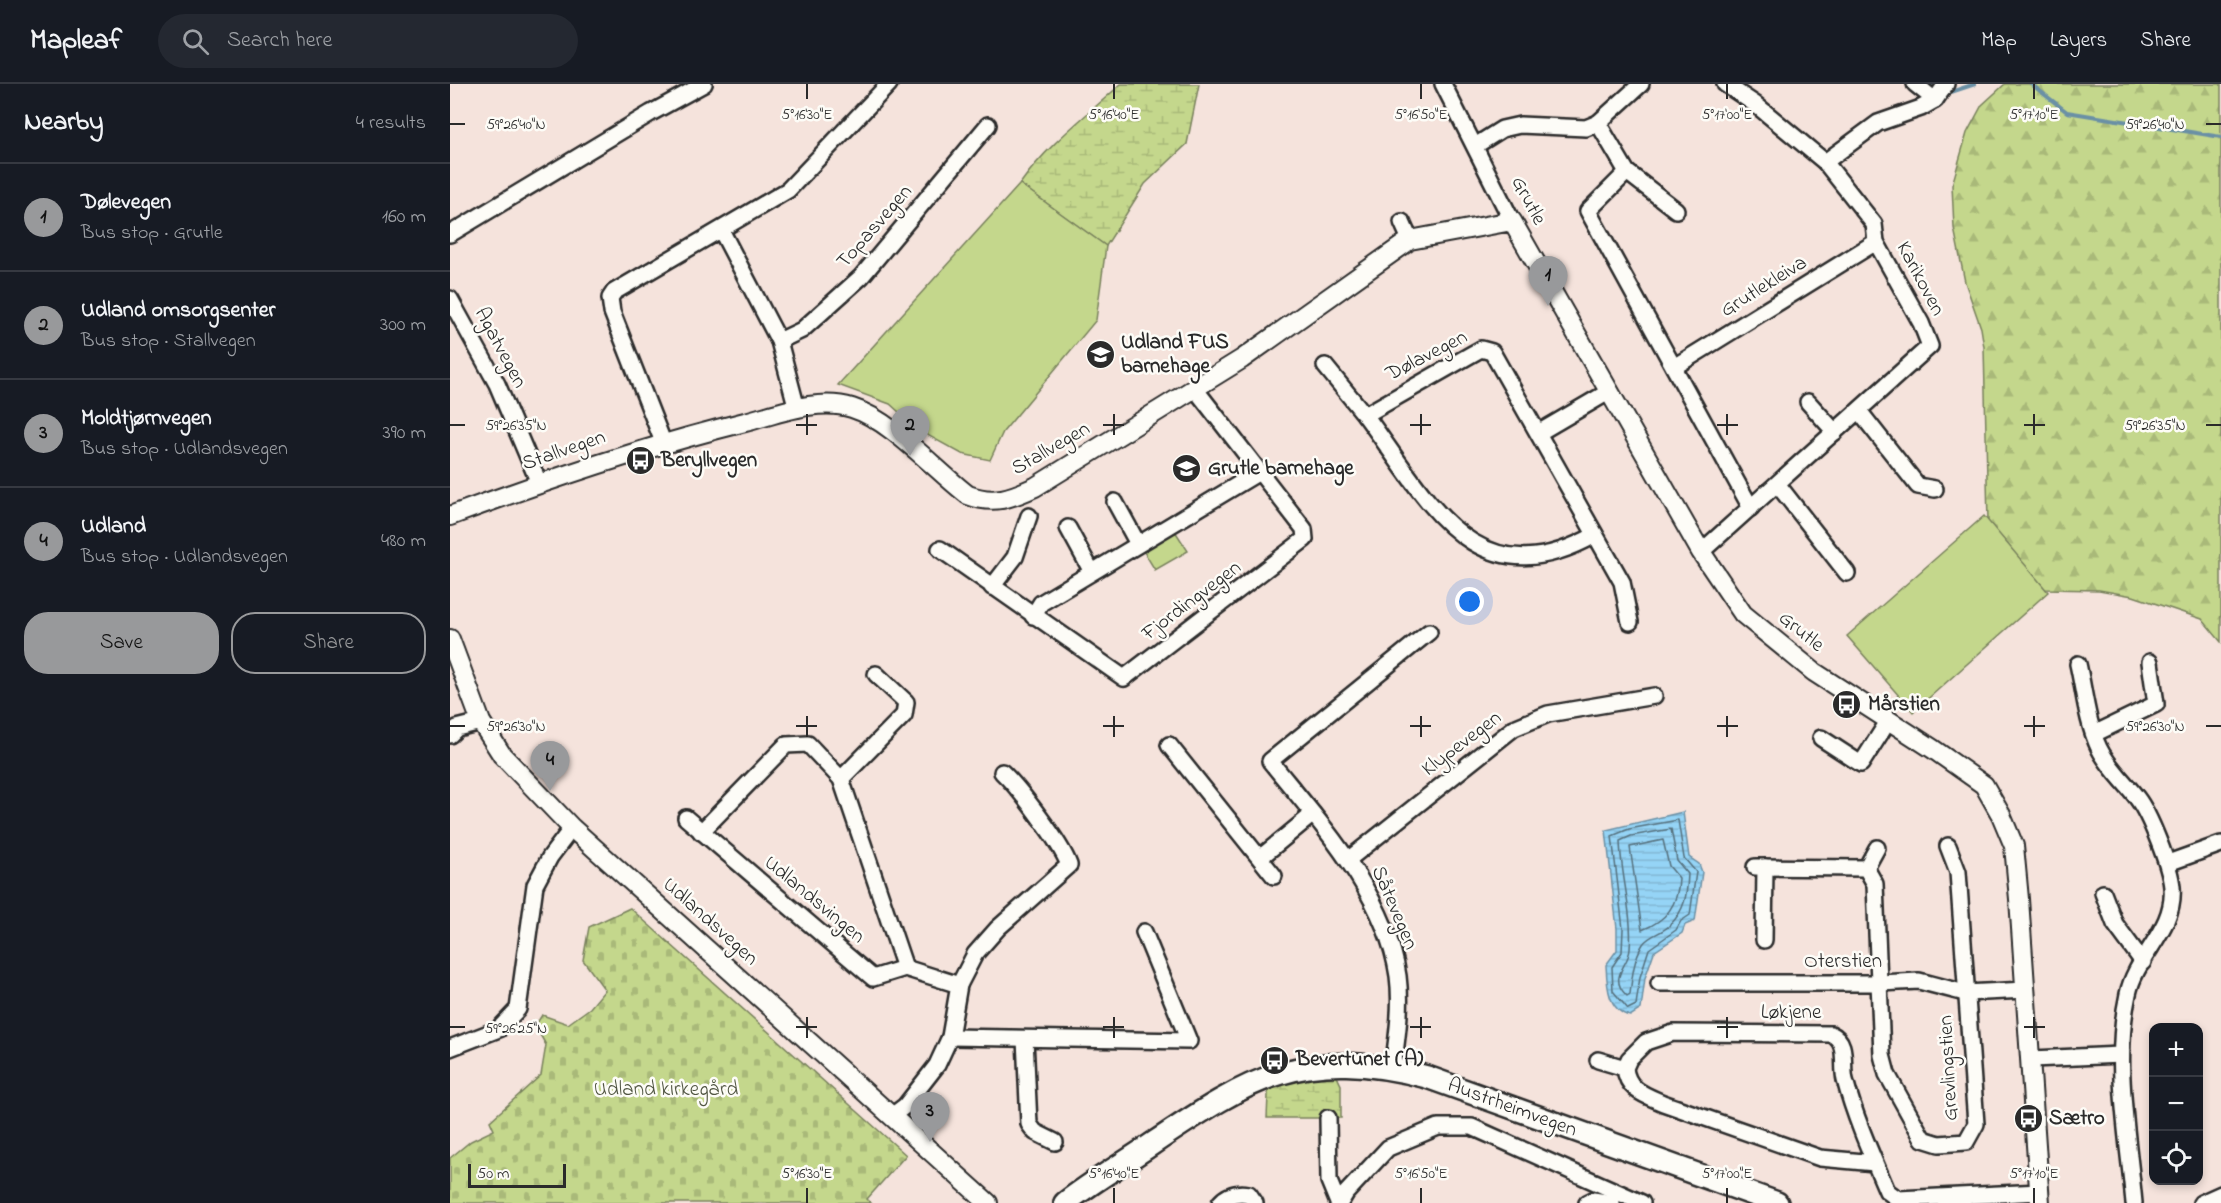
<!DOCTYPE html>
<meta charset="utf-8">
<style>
:root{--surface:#171b24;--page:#242831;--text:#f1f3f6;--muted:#9ea1a6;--line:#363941;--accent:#98999b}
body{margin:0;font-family:"Indie Flower",sans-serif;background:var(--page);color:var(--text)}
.controls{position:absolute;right:18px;bottom:18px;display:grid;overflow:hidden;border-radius:12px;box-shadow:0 3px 9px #0003}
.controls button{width:54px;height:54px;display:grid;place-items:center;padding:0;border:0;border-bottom:2px solid var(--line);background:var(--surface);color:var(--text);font:30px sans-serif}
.scale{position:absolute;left:18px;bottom:15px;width:98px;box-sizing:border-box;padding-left:6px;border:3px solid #2b2b2b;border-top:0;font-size:16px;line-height:21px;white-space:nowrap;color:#2b2b2b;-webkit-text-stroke:4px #fdfcf7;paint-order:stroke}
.you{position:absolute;left:1020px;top:518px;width:21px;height:21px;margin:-15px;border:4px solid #fff;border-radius:50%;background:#1a73e8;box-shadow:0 0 0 9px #1a73e833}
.badge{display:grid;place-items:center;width:39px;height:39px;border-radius:50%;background:var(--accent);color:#111;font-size:20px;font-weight:700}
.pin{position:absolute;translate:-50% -50px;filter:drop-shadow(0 2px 3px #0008)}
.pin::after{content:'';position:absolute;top:32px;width:21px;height:18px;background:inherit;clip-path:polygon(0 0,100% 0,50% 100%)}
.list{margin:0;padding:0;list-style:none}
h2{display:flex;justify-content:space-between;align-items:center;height:78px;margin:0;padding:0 24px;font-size:26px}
h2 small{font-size:20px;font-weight:400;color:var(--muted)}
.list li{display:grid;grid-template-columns:39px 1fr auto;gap:18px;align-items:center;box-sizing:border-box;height:108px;padding:0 24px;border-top:2px solid var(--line)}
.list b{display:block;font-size:22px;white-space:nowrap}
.list p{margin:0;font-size:20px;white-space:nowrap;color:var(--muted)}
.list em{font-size:20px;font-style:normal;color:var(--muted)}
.actions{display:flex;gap:12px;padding:18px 24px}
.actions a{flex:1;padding:14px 0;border:2px solid var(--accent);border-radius:24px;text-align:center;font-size:21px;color:var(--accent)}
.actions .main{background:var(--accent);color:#111}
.icon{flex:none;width:33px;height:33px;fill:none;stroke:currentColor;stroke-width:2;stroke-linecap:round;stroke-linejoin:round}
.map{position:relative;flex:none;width:1771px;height:1119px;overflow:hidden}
header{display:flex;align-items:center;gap:36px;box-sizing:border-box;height:84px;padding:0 30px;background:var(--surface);border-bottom:2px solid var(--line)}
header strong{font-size:28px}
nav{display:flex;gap:33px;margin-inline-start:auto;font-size:21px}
.search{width:420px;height:54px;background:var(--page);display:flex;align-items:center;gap:15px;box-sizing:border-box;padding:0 21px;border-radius:33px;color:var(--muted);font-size:22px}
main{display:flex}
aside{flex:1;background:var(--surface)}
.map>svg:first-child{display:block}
.forest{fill:url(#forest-firs);stroke:#78815c;stroke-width:1.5}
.wetland{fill:url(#wetland-marsh);stroke:#78815c;stroke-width:1.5}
.cemetery{fill:url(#cemetery-stones);stroke:#78815c;stroke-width:1.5}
.park{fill:#c4d78c;stroke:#78815c;stroke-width:1.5}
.water{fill:url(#water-rules);stroke:#6b90a5;stroke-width:1.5}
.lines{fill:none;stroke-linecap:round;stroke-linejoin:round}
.shore{stroke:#556f7c;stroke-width:1.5}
.stream{stroke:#6b90a5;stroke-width:4}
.minor-casing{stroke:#2b2b2b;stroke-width:20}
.tertiary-casing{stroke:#2b2b2b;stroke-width:22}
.secondary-casing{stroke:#2b2b2b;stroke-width:26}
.minor{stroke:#fdfcf7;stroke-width:15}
.tertiary{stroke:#fdfcf7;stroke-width:18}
.secondary{stroke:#fdfcf7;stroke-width:21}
.ticks{fill:none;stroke:#2b2b2b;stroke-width:2}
.labels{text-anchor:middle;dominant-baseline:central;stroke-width:5;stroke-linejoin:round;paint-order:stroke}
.street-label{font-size:21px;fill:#2b2b2b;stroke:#fdfcf7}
.poi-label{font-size:21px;font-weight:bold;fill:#2b2b2b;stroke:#fdfcf7;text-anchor:start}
.park-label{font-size:21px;fill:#515643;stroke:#fdfcf7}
.ticks-label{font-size:15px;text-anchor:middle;fill:#2b2b2b;stroke:#fdfcf7;stroke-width:5;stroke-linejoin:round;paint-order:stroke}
</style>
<header>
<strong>Mapleaf</strong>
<div class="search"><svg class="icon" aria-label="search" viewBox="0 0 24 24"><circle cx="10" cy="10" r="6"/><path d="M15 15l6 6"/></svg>Search here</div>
<nav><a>Map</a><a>Layers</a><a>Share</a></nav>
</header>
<main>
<aside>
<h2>Nearby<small>4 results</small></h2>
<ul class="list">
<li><span class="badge">1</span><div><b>Dølevegen</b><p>Bus stop · Grutle</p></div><em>160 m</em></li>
<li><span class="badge">2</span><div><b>Udland omsorgsenter</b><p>Bus stop · Stallvegen</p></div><em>300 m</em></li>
<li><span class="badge">3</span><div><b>Moldtjørnvegen</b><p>Bus stop · Udlandsvegen</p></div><em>390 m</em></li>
<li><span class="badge">4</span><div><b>Udland</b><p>Bus stop · Udlandsvegen</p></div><em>480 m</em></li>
</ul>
<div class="actions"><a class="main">Save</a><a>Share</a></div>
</aside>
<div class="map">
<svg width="1771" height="1119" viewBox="0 0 1771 1119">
<defs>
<pattern id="forest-firs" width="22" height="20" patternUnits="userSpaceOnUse" patternTransform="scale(1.5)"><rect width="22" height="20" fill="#c4d78c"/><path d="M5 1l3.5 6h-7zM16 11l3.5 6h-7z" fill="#a9b979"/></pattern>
<pattern id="wetland-marsh" width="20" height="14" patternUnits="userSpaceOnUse" patternTransform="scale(1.5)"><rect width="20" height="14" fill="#c4d78c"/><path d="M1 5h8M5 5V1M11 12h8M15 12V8" fill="none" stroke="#a9b979"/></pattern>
<pattern id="cemetery-stones" width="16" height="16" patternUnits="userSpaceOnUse" patternTransform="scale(1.5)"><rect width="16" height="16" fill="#c4d78c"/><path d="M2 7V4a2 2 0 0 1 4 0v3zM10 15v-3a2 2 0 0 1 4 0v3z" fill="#a9b979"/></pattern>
<pattern id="water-rules" width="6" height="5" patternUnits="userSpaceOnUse" patternTransform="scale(1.5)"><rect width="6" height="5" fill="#95d4f6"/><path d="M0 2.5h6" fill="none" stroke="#81b6d3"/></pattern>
</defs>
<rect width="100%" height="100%" fill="#f5e3dc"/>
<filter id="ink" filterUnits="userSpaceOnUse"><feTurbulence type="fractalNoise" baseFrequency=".0167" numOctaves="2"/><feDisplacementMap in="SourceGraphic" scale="12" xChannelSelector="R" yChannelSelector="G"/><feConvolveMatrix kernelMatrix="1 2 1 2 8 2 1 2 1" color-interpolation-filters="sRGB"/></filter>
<g filter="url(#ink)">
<path class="forest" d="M 1555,0 L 1771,0 L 1771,558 L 1752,535 L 1683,512 L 1649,506 L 1595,505 L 1538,438 L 1534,263 L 1531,244 L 1515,198 L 1504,144 L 1502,101 L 1517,49 L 1532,21 Z"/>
<g class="wetland">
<path d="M 671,0 L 749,0 L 737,60 L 695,100 L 656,162 L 570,100 C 598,60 635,33 671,0 Z"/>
<path d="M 831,975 L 881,980 L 891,1001 L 891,1034 L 817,1034 L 819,989 Z"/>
</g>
<path class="cemetery" d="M 180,824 L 456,1071 L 417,1115 L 421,1119 L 0,1119 L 0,1074 L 21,1057 L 44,1046 L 40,1037 L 91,991 L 96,961 L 85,942 L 92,931 L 118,940 L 140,924 L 155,906 L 133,876 L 139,843 Z"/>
<g class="park">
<path d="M 570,100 L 656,162 L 646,236 L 553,348 L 540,376 L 512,370 L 470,347 L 440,320 L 388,301 Z"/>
<path d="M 1534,432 L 1598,508 L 1463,628 L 1397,552 Z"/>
<path d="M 723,444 L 738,467 L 705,486 L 691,463 Z"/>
</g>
<path class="water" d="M 1233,728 L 1239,773 L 1249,780 L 1252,788 L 1245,837 L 1235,841 L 1232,849 L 1204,868 L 1195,894 L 1191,925 L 1180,932 C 1157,926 1157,900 1156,881 L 1167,866 L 1167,845 L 1156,746 Z"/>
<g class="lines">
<g class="shore">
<path d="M 1228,736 L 1234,774 L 1246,788 L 1240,831 L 1231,837 L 1226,846 L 1199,865 L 1190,893 L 1186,921 L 1178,925 L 1163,907 L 1162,883 L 1172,868 L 1173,845 L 1162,752 L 1179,745 Z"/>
<path d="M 1221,745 L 1227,777 L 1238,790 C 1237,811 1235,826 1220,841 C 1213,849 1200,850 1193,860 C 1184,874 1182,893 1180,910 L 1177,912 C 1157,893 1179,882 1180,865 C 1183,829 1171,793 1170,757 L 1181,752 Z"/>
<path d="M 1213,756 L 1219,782 L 1229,794 C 1228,821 1217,836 1192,846 L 1180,763 Z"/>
</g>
<g class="stream">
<path d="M 1478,0 L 1488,6"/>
<path d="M 1581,0 L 1617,28 L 1771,53"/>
<path d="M 1495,10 L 1525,0"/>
</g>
<defs>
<g id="minor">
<path d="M 993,0 L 1062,137"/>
<path d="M 1275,0 L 1305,20 L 1375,78 L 1428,39 L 1471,24 L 1485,16"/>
<path d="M 1465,0 L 1485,16 L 1496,0"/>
<path d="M 1148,39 L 1177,88 L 1226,126"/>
<path d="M 1025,62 L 1052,45 L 1070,41 L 1136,44 L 1148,39 L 1191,0"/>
<path d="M 1177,88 L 1138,127 L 1301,424"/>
<path d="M 952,138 L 960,156"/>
<path d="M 271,146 L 329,257 L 347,325"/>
<path d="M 0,150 L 201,29 L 254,0"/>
<path d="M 0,215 L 47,300 L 89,399"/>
<path d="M 329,257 L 352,246 L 411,193 L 538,41"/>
<path d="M 875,282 L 915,331"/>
<path d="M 1224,283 L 1426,158"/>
<path d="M 1358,318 L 1385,348"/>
<path d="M 1409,327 L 1468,402 L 1485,405"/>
<path d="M 1090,348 L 1160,307"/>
<path d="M 213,358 L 162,228 L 160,214 L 164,208 L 338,106 L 439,0"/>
<path d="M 1328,401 L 1397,489"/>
<path d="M 665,418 L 688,460"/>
<path d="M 618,444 L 642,488"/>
<path d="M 1145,451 C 1024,519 977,414 915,331 L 1022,270 L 1031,265 L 1042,268 L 1172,498 L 1180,538"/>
<path d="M 490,465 L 674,594 L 855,455 L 854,445 L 746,306"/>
<path d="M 1251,468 L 1480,262 L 1471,239 L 1426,158 L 1424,140 L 1375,78"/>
<path d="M 542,503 L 565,473 L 579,432"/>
<path d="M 583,532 L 591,519 L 809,388"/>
<path d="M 1628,580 C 1634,606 1637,639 1649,664 C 1658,683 1675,698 1687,714 C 1700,731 1720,782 1722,803 C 1726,845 1686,871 1678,910 C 1663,977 1678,1051 1684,1119"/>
<path d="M 1644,650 L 1706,620 L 1700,578"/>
<path d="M 0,651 L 7,644 L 31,638"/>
<path d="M 1371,654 L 1411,680 L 1439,636"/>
<path d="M 719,661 L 824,792"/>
<path d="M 391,695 L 454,631 L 456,618 L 426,590"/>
<path d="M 236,734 L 423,894 L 455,884 L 509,901"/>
<path d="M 251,748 L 336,661 L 358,660 L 391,695 L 455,884"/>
<path d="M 811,773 L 863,730"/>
<path d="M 899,775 L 1064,644 L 1098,630 L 1204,612"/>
<path d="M 1718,779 L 1771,760"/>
<path d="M 1305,783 L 1416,784 L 1425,800 L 1432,971 L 1437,990 L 1473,1055 L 1489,1060 L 1516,1058 L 1526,1040 L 1508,788 L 1498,762"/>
<path d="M 1416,784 L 1427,764"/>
<path d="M 1653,809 L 1665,840 L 1693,878"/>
<path d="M 1314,856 L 1315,783"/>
<path d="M 1209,899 L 1430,899 L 1469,897 L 1515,909 L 1576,906"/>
<path d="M 500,953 L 739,957 L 694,848"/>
<path d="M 575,955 L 579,1040 L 585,1048 L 605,1058"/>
<path d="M 0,964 L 49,945 L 68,925 L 85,801 L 100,773 L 122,744"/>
<path d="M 1582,975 L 1671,971"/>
<path d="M 1148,976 L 1175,984"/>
<path d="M 943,984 C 947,954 952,922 948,892 C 936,810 870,739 820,677 L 979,548"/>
<path d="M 443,1031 L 455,1022 L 487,981 L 500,953 L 509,901 L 525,870 L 548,844 L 619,781 C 611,759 569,704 552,688"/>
<path d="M 878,1034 L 879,1097 L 888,1119"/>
<path d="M 1425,1079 L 1370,1074 L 1213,1019 C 1195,1011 1177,1006 1175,984 L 1179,975 L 1196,958 L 1223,949 L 1381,950 C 1399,958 1391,980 1395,996 C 1405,1034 1422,1072 1437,1107 L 1448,1115 L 1590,1108"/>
<path d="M 770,1119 C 778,1110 787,1108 799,1110 L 805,1119"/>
<path d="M 890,1119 L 896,1109 L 938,1064 L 988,1043 L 1022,1043 L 1192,1119"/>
<path d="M 1137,1119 L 1143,1116 L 1162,1119"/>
<path d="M 1751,1119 L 1771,1110"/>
</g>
<g id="tertiary">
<path d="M 0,432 C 97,396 194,363 295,338 C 327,330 368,313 402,324 C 441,336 484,385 518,411 C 544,421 561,414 585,403 L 792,275 L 960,156 L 1062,137 L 1251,468 L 1293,530 L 1364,588 L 1483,665 L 1534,701 L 1551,731 L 1564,762 L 1569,815 L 1590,1119"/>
<path d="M 0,555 L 31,638 L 52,671 L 122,744 L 538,1119"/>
</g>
<path id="secondary" d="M 615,1119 C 643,1097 673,1080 702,1060 C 801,993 854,961 977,993 L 1327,1119"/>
</defs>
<use href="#minor" class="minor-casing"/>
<use href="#tertiary" class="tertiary-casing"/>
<use href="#secondary" class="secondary-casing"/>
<use href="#minor" class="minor"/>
<use href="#tertiary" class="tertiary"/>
<use href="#secondary" class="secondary"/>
</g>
</g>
<path class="ticks" d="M 357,0 L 357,15M 664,0 L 664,15M 971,0 L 971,15M 1277,0 L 1277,15M 1584,0 L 1584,15M 0,40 L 15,40M 1756,40 L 1771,40M 357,330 L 357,351M 664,330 L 664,351M 971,330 L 971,351M 1277,330 L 1277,351M 1584,330 L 1584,351M 0,341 L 15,341M 346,341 L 367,341M 653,341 L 674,341M 960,341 L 981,341M 1267,341 L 1288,341M 1574,341 L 1595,341M 1756,341 L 1771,341M 357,632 L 357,653M 664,632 L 664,653M 971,632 L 971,653M 1277,632 L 1277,653M 1584,632 L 1584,653M 0,642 L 15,642M 346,642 L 367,642M 653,642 L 674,642M 960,642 L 981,642M 1267,642 L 1288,642M 1574,642 L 1595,642M 1756,642 L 1771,642M 357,933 L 357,954M 664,933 L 664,954M 971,933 L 971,954M 1277,933 L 1277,954M 1584,933 L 1584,954M 0,943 L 15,943M 346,943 L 367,943M 653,943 L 674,943M 960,943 L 981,943M 1267,943 L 1288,943M 1574,943 L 1595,943M 357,1104 L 357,1119M 664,1104 L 664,1119M 971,1104 L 971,1119M 1277,1104 L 1277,1119M 1584,1104 L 1584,1119"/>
<defs>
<symbol id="school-disc" viewBox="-11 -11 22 22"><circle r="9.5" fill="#2b2b2b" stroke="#fdfcf7"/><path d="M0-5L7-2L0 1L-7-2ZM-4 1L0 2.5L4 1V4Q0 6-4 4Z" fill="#fff"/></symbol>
<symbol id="bus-disc" viewBox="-11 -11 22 22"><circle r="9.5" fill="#2b2b2b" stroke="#fdfcf7"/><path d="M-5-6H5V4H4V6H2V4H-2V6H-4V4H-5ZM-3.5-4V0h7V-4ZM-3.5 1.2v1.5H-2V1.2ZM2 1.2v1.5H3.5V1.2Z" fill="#fff"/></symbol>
</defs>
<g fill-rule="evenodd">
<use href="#school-disc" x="634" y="254" width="33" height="33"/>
<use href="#bus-disc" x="174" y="360" width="33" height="33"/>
<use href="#school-disc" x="720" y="368" width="33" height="33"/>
<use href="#bus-disc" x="1380" y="604" width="33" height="33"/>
<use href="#bus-disc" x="808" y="960" width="33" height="33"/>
<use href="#bus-disc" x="1562" y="1018" width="33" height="33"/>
</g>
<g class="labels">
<g class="street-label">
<text transform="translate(1078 117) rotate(62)">Grutle</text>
<text transform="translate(425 143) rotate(-49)">Topasvegen</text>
<text transform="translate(1470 195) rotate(62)">Karikoven</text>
<text transform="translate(1314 203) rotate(-32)">Grutlekleiva</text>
<text transform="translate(50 264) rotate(62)">Agatvegen</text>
<text transform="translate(977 272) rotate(-27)">Dølavegen</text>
<text transform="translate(601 365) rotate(-30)">Stallvegen</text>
<text transform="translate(114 367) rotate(-19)">Stallvegen</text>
<text transform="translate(742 517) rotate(-37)">Fjordingvegen</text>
<text transform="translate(1351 548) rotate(39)">Grutle</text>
<text transform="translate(1012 660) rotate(-37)">Klypevegen</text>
<text transform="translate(364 816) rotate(40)">Udlandsvingen</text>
<text transform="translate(944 824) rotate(67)">Såtevegen</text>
<text transform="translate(260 838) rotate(42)">Udlandsvegen</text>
<text x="1393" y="878">Oterstien</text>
<text x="1341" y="929">Løkjene</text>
<text transform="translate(1499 984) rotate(-93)">Grevlingstien</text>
<text transform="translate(1062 1024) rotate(20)">Austrheimvegen</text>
</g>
<g class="poi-label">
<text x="671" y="259">Udland FUS<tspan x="671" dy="24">barnehage</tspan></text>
<text x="211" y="377">Beryllvegen</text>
<text x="758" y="385">Grutle barnehage</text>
<text x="1418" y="621">Mårstien</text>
<text x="846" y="976">Bevertunet (A)</text>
<text x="1599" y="1035">Sætro</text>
</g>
<g class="park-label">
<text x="216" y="1006">Udland kirkegård</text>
</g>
</g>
<g class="ticks-label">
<text x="357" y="35">5°16'30"E</text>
<text x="664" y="35">5°16'40"E</text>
<text x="971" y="35">5°16'50"E</text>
<text x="1277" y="35">5°17'00"E</text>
<text x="1584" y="35">5°17'10"E</text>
<text x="66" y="45">59°26'40"N</text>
<text x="1705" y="45">59°26'40"N</text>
<text x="66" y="346">59°26'35"N</text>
<text x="1705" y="346">59°26'35"N</text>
<text x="66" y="647">59°26'30"N</text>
<text x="1705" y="647">59°26'30"N</text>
<text x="66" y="949">59°26'25"N</text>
<text x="357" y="1094">5°16'30"E</text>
<text x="664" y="1094">5°16'40"E</text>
<text x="971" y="1094">5°16'50"E</text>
<text x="1277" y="1094">5°17'00"E</text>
<text x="1584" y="1094">5°17'10"E</text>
</g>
</svg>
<div class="controls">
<button>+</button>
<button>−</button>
<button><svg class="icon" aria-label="locate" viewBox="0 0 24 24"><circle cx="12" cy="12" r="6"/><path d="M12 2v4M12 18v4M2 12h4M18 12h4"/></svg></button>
</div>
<div class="scale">50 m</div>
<div class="you"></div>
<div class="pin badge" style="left:1098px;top:222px">1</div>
<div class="pin badge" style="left:460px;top:372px">2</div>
<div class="pin badge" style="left:480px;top:1058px">3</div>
<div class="pin badge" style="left:100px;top:707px">4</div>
</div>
</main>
